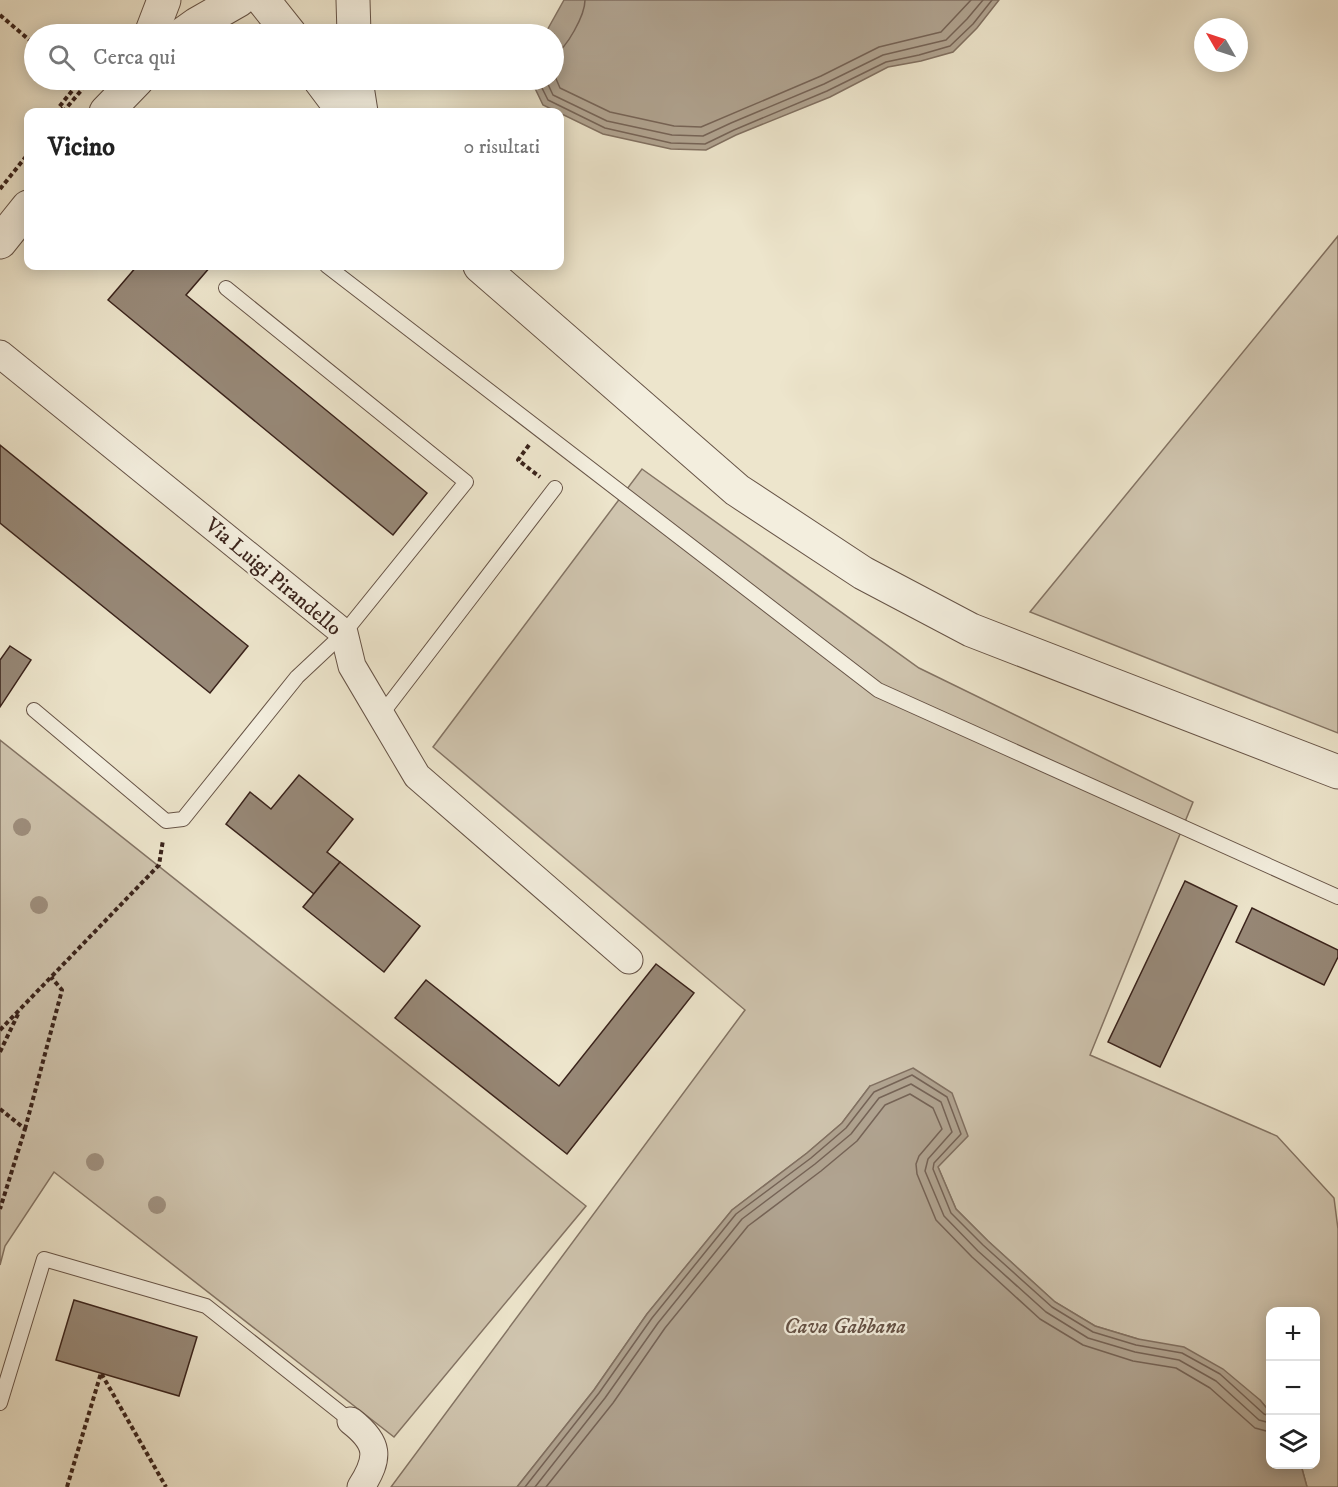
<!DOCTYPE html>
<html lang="it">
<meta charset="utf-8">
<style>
:root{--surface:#fff;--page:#f2f2f2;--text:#222;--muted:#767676;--line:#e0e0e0}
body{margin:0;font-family:"IM FELL DW Pica",serif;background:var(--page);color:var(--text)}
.controls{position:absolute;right:18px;bottom:18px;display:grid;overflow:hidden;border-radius:12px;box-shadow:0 3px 15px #0003}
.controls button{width:54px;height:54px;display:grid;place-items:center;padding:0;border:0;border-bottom:2px solid var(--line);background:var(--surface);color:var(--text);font:30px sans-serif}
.compass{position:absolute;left:1194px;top:18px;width:54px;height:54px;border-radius:50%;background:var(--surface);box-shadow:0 3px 15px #0003;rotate:309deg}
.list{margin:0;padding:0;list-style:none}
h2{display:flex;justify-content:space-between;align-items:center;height:78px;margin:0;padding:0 24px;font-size:26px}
h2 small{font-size:20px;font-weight:400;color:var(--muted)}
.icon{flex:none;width:33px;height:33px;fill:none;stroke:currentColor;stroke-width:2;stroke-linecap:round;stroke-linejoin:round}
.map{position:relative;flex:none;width:1338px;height:1487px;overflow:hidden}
.search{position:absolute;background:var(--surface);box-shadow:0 3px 15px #0003;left:24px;top:24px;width:540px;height:66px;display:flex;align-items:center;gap:15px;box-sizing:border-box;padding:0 21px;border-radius:33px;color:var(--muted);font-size:22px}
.panel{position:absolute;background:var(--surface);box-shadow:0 3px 15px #0003;left:24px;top:108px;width:540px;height:162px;border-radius:12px}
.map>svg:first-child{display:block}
.green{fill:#cfc4ae;stroke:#847464;stroke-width:1.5}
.water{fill:#b0a390;stroke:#817061;stroke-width:1.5}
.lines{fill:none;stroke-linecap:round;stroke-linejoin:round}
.shore{stroke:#756356;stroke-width:1.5}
.building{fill:#978877;stroke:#3a231b;stroke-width:1.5}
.service-casing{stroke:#675447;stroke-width:16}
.minor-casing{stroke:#675447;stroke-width:29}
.tertiary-casing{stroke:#675447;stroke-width:35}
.path{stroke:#3a231b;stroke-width:4;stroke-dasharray:4.5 3;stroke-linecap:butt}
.service{stroke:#f3eede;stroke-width:14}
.minor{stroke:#f3eede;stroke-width:27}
.tertiary{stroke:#f3eede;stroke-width:33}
.tree{fill:#9f907f}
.labels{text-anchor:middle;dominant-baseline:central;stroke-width:4.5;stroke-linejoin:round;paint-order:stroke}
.street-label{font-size:21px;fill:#3a231b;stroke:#f3eede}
.water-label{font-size:22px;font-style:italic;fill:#635044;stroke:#f3eede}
</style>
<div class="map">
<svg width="1338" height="1487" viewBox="0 0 1338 1487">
<rect width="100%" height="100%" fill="#ede5cc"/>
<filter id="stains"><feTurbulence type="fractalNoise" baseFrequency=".00333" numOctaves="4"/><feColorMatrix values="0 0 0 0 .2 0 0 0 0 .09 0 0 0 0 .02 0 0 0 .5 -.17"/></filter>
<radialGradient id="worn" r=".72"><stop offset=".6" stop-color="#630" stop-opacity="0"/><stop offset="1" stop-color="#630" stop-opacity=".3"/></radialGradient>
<g class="green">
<path d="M 1338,236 L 1338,733 L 1030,612 Z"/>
<path d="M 642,469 L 919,668 L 1193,802 L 1090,1055 L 1277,1136 L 1334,1198 L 1338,1229 L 1338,1487 L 1307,1487 L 1301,1465 L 1316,1464 L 1316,1312 L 1270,1312 L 1270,1412 L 1260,1400 L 1138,1339 L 1095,1326 L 1055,1302 L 988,1241 L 956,1209 L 938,1167 L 870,1086 L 842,1123 L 807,1153 L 732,1210 L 647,1314 L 594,1390 L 517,1487 L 391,1487 L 745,1010 L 433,747 Z"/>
<path d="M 0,740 L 586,1206 L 394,1437 L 54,1172 L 5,1246 L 0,1265 Z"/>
</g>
<g class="water">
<path d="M 564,0 L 999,0 L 977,28 L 953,52 L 921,61 L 888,67 L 830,97 L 736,135 L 706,150 L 671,149 L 603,134 L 543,105 L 531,80 L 554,80 L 554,34 L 545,34 Z"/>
<path d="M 913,1068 L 952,1093 L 968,1136 L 938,1167 L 956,1209 L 988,1241 L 1055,1302 L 1095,1326 L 1138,1339 L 1184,1347 L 1223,1369 L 1260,1400 L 1270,1412 L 1270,1464 L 1301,1465 L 1307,1487 L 517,1487 L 594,1390 L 647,1314 L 732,1210 L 807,1153 L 842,1123 L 870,1086 Z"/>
</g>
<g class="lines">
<g class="shore">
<path d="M 554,55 C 567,48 585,15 585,0"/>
<path d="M 554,74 L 560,88 L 610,112 L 674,126 L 701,127 L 821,76 L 879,47 L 941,32 L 971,0"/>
<path d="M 538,80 L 548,100 L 605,128 L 671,143 L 705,144 L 734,130 L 827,91 L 886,62 L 919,55 L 950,46 L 973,24 L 992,0"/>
<path d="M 546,80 L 553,95 L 607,121 L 672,135 L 703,136 L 731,123 L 824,84 L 883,55 L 946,40 L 967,19 L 983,0"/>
<path d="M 525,1487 L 599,1393 L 652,1318 L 736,1214 L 811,1158 L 846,1128 L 874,1092 L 912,1075 L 947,1097 L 961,1134 L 934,1163 L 933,1169 L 951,1213 L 983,1245 L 1052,1307 L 1093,1332 L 1136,1345 L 1182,1353 L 1220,1374 L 1264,1414 L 1270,1416"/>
<path d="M 535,1487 L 605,1398 L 658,1323 L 742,1219 L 815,1164 L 851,1134 L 879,1098 L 911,1084 L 941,1102 L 952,1132 L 928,1159 L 925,1171 L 944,1216 L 978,1251 L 1046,1312 L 1088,1338 L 1135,1352 L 1179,1360 L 1216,1381 L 1259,1420 L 1270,1423"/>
<path d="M 546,1487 L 613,1403 L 665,1328 L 748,1226 L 821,1171 L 857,1141 L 885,1105 L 910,1094 L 933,1108 L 942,1129 L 919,1156 L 916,1164 L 917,1174 L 936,1220 L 972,1257 L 1040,1319 L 1083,1345 L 1133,1361 L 1176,1368 L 1210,1388 L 1255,1428 L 1270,1432"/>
</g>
</g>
<g class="building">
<path d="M 137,266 L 211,266 L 186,295 L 427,493 L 393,535 L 108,300 Z"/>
<path d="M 0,445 L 248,646 L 210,693 L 0,523 Z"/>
<path d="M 10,646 L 31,660 L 0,707 L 0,660 Z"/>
<path d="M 299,775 L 353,819 L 327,852 L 340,862 L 314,894 L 226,824 L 250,792 L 271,809 Z"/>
<path d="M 340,862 L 420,926 L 384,972 L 303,907 Z"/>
<path d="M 1185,881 L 1237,906 L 1160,1067 L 1108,1042 Z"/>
<path d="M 1252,908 L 1338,950 L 1338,957 L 1324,985 L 1236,942 Z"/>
<path d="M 656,964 L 694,993 L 567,1154 L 395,1018 L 426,980 L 559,1086 Z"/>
<path d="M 74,1300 L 197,1337 L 179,1396 L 56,1360 Z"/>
</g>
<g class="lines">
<defs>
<g id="service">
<path d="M 327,266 L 878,690 L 1338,897"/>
<path d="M 34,710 L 166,821 L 183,819 L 297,677 L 344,633 L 466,482 L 226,288"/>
<path d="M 381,715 L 555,488"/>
<path d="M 0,1403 L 44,1259 L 206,1306 L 351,1421"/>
</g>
<g id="minor">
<path d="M 0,354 L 344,633 L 352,666 L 417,776 L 629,960"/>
<path d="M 351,1421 C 379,1443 380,1457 361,1487"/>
</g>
<g id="tertiary">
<path d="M 263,0 L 290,34"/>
<path d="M 353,0 L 354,34"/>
<path d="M 151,34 L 164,0"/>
<path d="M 183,34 L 197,24 L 239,0"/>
<path d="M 320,80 L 344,112"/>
<path d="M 356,80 L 361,112"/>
<path d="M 106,112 L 137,80"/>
<path d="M 0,242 L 28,207"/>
<path d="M 480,266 L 737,490 L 863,573 L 971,630 L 1338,772"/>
</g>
</defs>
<use href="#service" class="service-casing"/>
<use href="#minor" class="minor-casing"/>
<use href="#tertiary" class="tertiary-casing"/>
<g class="path">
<path d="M 0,15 L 34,44"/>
<path d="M 64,111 L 59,107 L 80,81 L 78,80"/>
<path d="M 63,112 L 90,80"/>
<path d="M 0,189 L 28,154"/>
<path d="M 529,445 L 518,460 L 540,477"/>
<path d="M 0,1030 L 159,865 L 163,840"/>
<path d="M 0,1052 L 19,1012"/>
<path d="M 0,1109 L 25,1129 L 0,1209"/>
<path d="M 25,1129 L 62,990 L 51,977"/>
<path d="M 67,1487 L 101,1373 L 166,1487"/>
</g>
<use href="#service" class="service"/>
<use href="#minor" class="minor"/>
<use href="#tertiary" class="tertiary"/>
</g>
<g class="tree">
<circle cx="22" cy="827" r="9"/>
<circle cx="39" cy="905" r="9"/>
<circle cx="95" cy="1162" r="9"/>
<circle cx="157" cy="1205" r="9"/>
</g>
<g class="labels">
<g class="street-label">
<text transform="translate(273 577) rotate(40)">Via Luigi Pirandello</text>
</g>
<g class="water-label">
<text x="845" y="1326">Cava Gabbana</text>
</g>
</g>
<rect width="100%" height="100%" filter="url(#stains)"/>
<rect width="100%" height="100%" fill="url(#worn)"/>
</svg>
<div class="controls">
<button>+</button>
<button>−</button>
<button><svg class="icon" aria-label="layers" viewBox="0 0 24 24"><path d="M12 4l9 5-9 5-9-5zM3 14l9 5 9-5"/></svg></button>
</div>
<svg class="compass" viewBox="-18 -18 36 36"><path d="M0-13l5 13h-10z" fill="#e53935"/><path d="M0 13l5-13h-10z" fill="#767676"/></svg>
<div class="search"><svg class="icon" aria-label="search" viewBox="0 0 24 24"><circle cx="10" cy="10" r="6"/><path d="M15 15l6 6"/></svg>Cerca qui</div>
<section class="panel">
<h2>Vicino<small>0 risultati</small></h2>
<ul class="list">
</ul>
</section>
</div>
